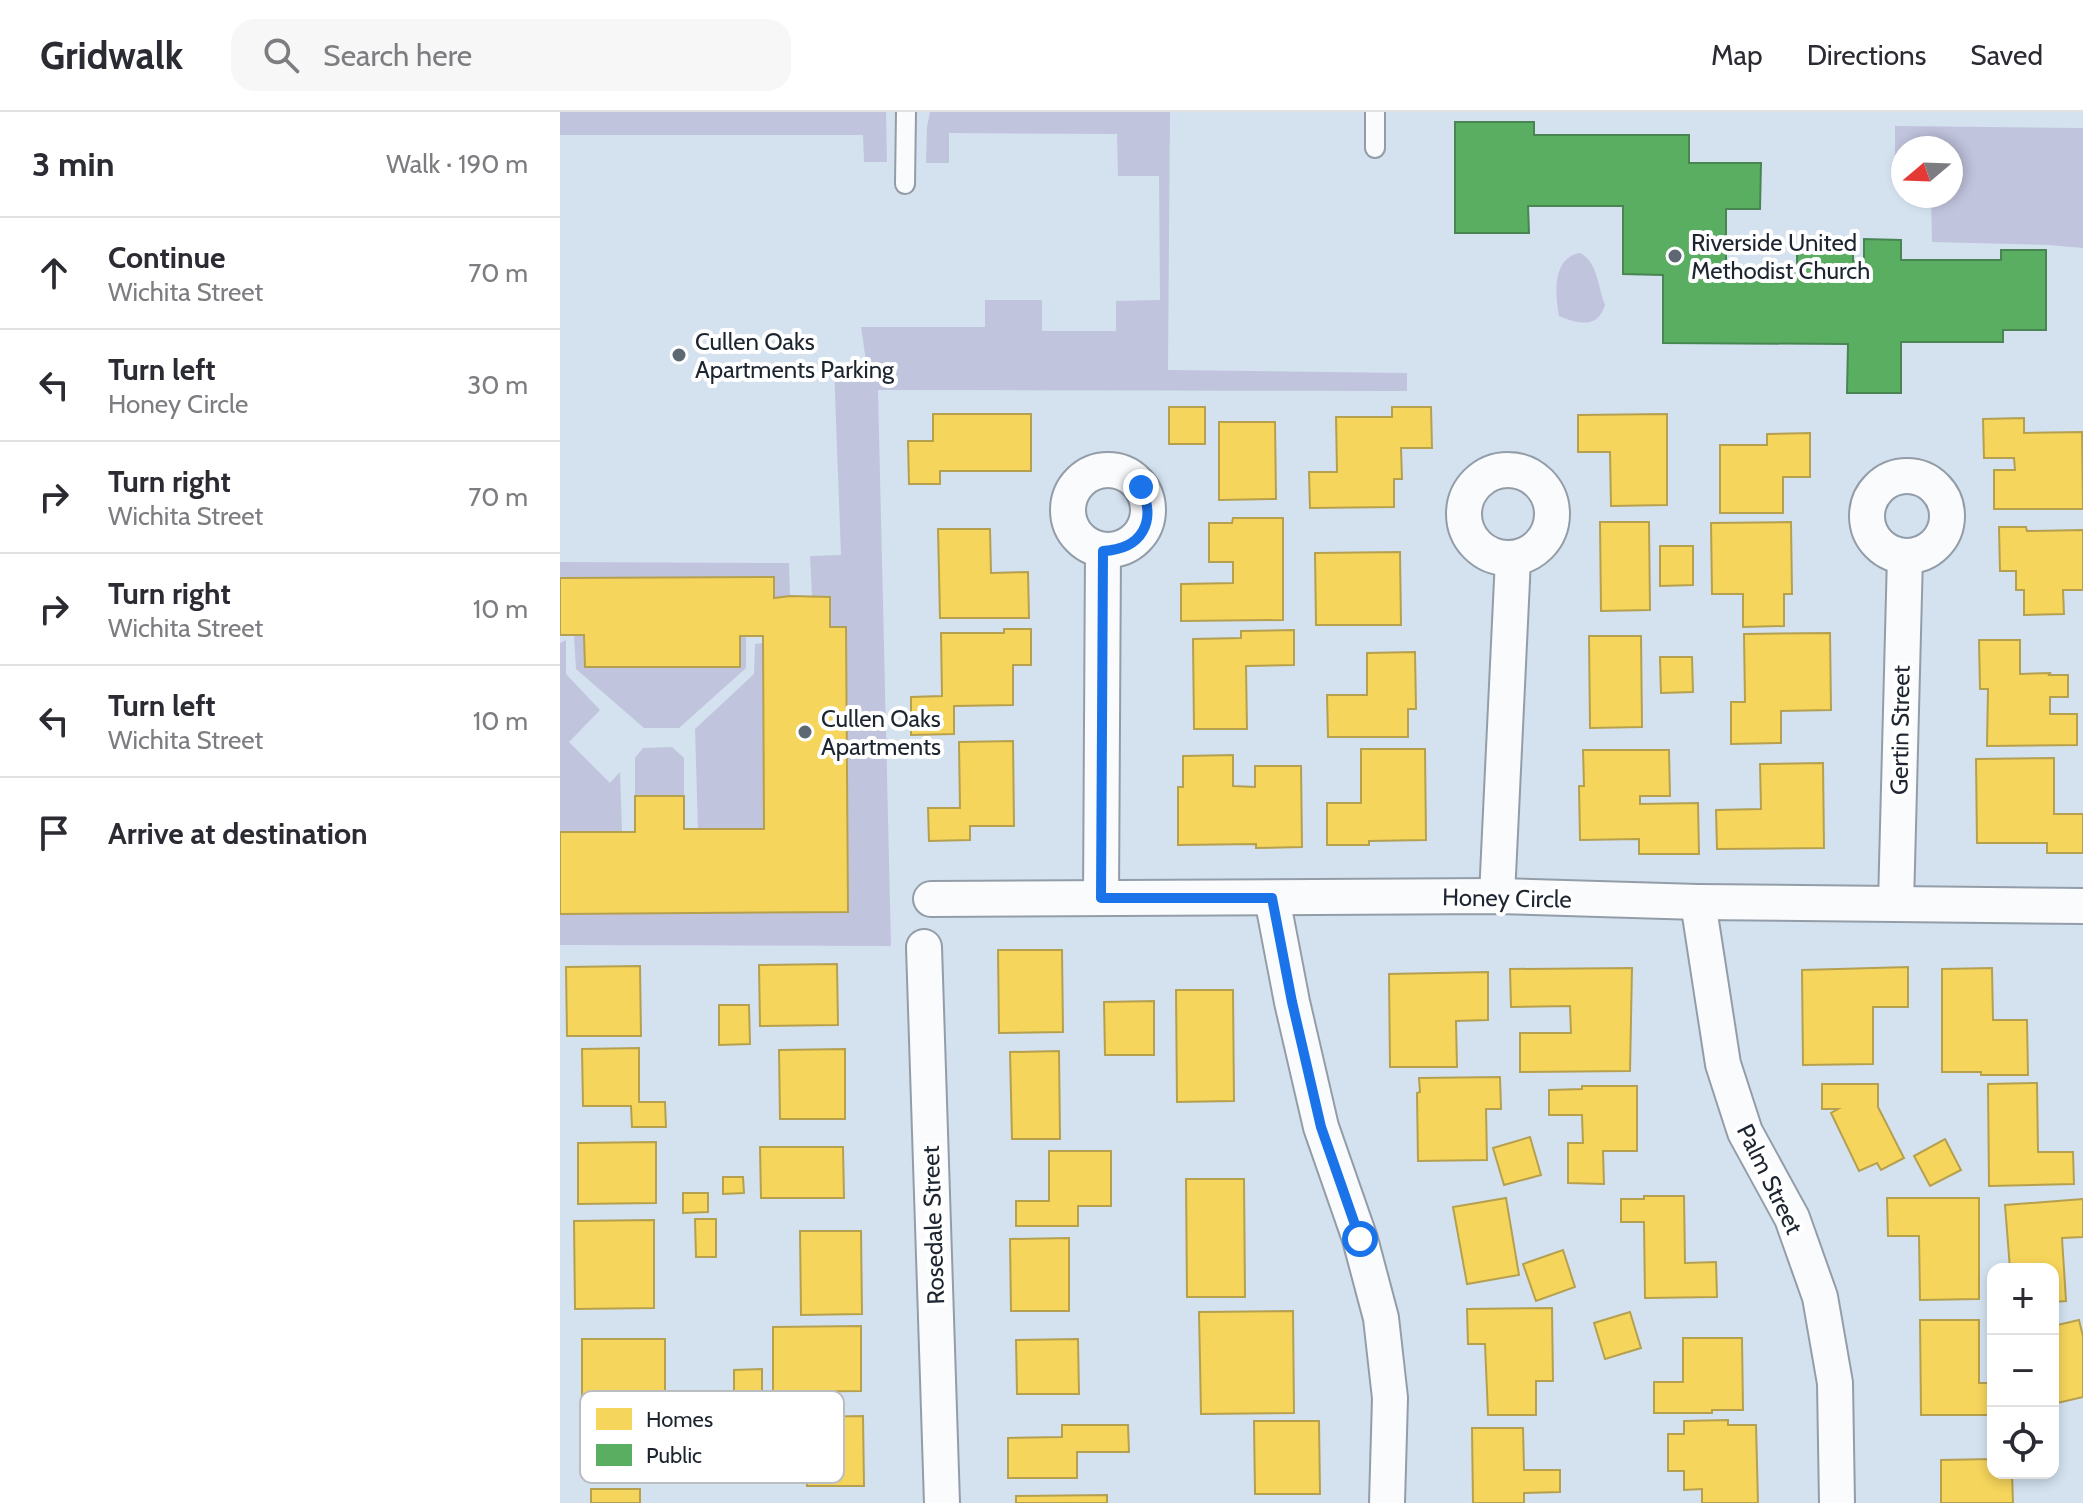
<!DOCTYPE html>
<meta charset="utf-8">
<style>
:root{--surface:#fff;--page:#f7f7f7;--text:#2b2b33;--muted:#7c7c81;--line:#e1e1e2}
body{margin:0;font-family:Cabin,sans-serif;background:var(--page);color:var(--text)}
.controls{position:absolute;right:24px;bottom:24px;display:grid;overflow:hidden;border-radius:16px;box-shadow:0 4px 12px #0003}
.controls button{width:72px;height:72px;display:grid;place-items:center;padding:0;border:0;border-bottom:2px solid var(--line);background:var(--surface);color:var(--text);font:40px sans-serif}
.compass{position:absolute;left:1331px;top:24px;width:72px;height:72px;border-radius:50%;background:var(--surface);box-shadow:0 4px 12px #0003;rotate:251deg}
.stop{position:absolute;width:24px;height:24px;margin:-18px;border:6px solid #1a73e8;border-radius:50%;background:#fff}
.stop.end{background:#1a73e8;border-color:#fff;box-shadow:0 2px 8px #0008}
.list{margin:0;padding:0;list-style:none}
h2{display:flex;justify-content:space-between;align-items:center;height:104px;margin:0;padding:0 32px;font-size:34px}
h2 small{font-size:26px;font-weight:400;color:var(--muted)}
.list li{display:grid;grid-template-columns:52px 1fr auto;gap:24px;align-items:center;box-sizing:border-box;height:112px;padding:0 32px;border-top:2px solid var(--line)}
.list b{display:block;font-size:30px;white-space:nowrap}
.list p{margin:0;font-size:26px;white-space:nowrap;color:var(--muted)}
.list em{font-size:26px;font-style:normal;color:var(--muted)}
.icon{flex:none;width:44px;height:44px;fill:none;stroke:currentColor;stroke-width:2;stroke-linecap:round;stroke-linejoin:round}
.map{position:relative;flex:none;width:1523px;height:1391px;overflow:hidden}
header{display:flex;align-items:center;gap:48px;box-sizing:border-box;height:112px;padding:0 40px;background:var(--surface);border-bottom:2px solid var(--line)}
header strong{font-size:38px}
nav{display:flex;gap:44px;margin-inline-start:auto;font-size:28px}
.search{width:560px;height:72px;background:var(--page);display:flex;align-items:center;gap:20px;box-sizing:border-box;padding:0 28px;border-radius:24px;color:var(--muted);font-size:30px}
main{display:flex}
aside{flex:1;background:var(--surface)}
.map>svg:first-child{display:block}
.green{fill:#c1c4dd}
.homes{fill:#f6d55c;stroke:#b5a04f;stroke-width:2}
.public{fill:#5aae61;stroke:#488552;stroke-width:2}
.lines{fill:none;stroke-linecap:round;stroke-linejoin:round}
.service-casing{stroke:#939da8;stroke-width:22}
.minor-casing{stroke:#939da8;stroke-width:38}
.service{stroke:#f9fbfd;stroke-width:18}
.minor{stroke:#f9fbfd;stroke-width:34}
.route{stroke:#1a73e8;stroke-width:10}
.poi-dot{fill:#5d6873;stroke:#fff;stroke-width:3}
.labels{text-anchor:middle;dominant-baseline:central;stroke-width:8;stroke-linejoin:round;paint-order:stroke}
.poi-label{font-size:24px;fill:#1d2630;stroke:#fff;text-anchor:start}
.street-label{font-size:24px;fill:#1d2630;stroke:#fff}
.key{fill:#fff;stroke:#bbbec1;stroke-width:2}
.key-label{font-size:22px;fill:#1d2630}
</style>
<header>
<strong>Gridwalk</strong>
<div class="search"><svg class="icon" aria-label="search" viewBox="0 0 24 24"><circle cx="10" cy="10" r="6"/><path d="M15 15l6 6"/></svg>Search here</div>
<nav><a>Map</a><a>Directions</a><a>Saved</a></nav>
</header>
<main>
<aside>
<h2>3 min<small>Walk · 190 m</small></h2>
<ul class="list">
<li><svg class="icon" aria-label="ahead" viewBox="0 0 24 24"><path d="M12 20V5M6 11l6-6 6 6"/></svg><div><b>Continue</b><p>Wichita Street</p></div><em>70 m</em></li>
<li><svg class="icon" aria-label="left" viewBox="0 0 24 24"><path d="M17 20v-9H6M10 6l-5 5 5 5"/></svg><div><b>Turn left</b><p>Honey Circle</p></div><em>30 m</em></li>
<li><svg class="icon" aria-label="right" viewBox="0 0 24 24"><path d="M7 20v-9h11M14 6l5 5-5 5"/></svg><div><b>Turn right</b><p>Wichita Street</p></div><em>70 m</em></li>
<li><svg class="icon" aria-label="right" viewBox="0 0 24 24"><path d="M7 20v-9h11M14 6l5 5-5 5"/></svg><div><b>Turn right</b><p>Wichita Street</p></div><em>10 m</em></li>
<li><svg class="icon" aria-label="left" viewBox="0 0 24 24"><path d="M17 20v-9H6M10 6l-5 5 5 5"/></svg><div><b>Turn left</b><p>Wichita Street</p></div><em>10 m</em></li>
<li><svg class="icon" aria-label="arrive" viewBox="0 0 24 24"><path d="M6 21V4h12l-3 4 3 4H6"/></svg><div><b>Arrive at destination</b></div></li>
</ul>
</aside>
<div class="map">
<svg width="1523" height="1391" viewBox="0 0 1523 1391">
<rect width="100%" height="100%" fill="#d4e2f0"/>
<g class="green">
<path d="M 0,0 L 326,0 L 327,50 L 304,50 L 303,23 L 0,23 Z"/>
<path d="M 370,0 L 610,0 L 608,258 L 847,261 L 847,279 L 318,278 L 331,834 L 0,833 L 0,802 L 288,800 L 286,515 L 270,515 L 269,485 L 252,485 L 250,444 L 281,443 L 274,255 L 306,249 L 301,215 L 425,215 L 425,188 L 482,188 L 482,219 L 556,219 L 556,189 L 600,188 L 599,64 L 558,64 L 557,22 L 389,21 L 389,51 L 366,51 L 367,15 Z"/>
<path d="M 1335,14 L 1523,16 L 1523,136 L 1489,133 L 1372,130 L 1371,84 L 1391,84 L 1391,36 L 1343,36 L 1343,72 L 1335,71 Z"/>
<path d="M 1020,141 C 1038,150 1038,176 1045,193 C 1038,217 1018,212 999,204 C 995,182 992,146 1020,141 Z"/>
<path d="M 0,450 L 229,451 L 230,484 L 214,486 L 214,466 L 0,466 Z"/>
<path d="M 14,523 L 24,523 L 25,555 L 180,555 L 180,524 L 186,525 L 186,556 L 119,616 L 84,616 L 16,557 Z"/>
<path d="M 6,528 L 6,562 L 40,598 L 9,630 L 50,671 L 60,660 L 62,720 L 0,720 L 0,531 Z"/>
<path d="M 203,531 L 204,717 L 138,717 L 135,617 L 194,562 L 195,532 Z"/>
<path d="M 112,635 L 124,646 L 124,684 L 75,684 L 75,646 L 83,636 Z"/>
</g>
<g class="homes">
<rect x="609" y="295" width="36" height="37"/>
<path d="M 832,295 L 871,295 L 872,336 L 841,336 L 842,367 L 834,367 L 834,395 L 750,396 L 749,360 L 777,360 L 776,305 L 832,305 Z"/>
<path d="M 373,302 L 471,302 L 471,359 L 380,359 L 380,372 L 349,372 L 348,329 L 373,329 Z"/>
<path d="M 1107,302 L 1107,393 L 1051,394 L 1050,340 L 1018,340 L 1018,303 Z"/>
<path d="M 1464,306 L 1464,321 L 1522,320 L 1523,397 L 1434,397 L 1434,358 L 1455,358 L 1454,346 L 1424,346 L 1423,307 Z"/>
<path d="M 659,310 L 715,310 L 716,387 L 659,388 Z"/>
<path d="M 1250,321 L 1250,365 L 1223,365 L 1223,401 L 1160,401 L 1160,333 L 1207,333 L 1207,322 Z"/>
<path d="M 673,406 L 723,406 L 723,508 L 621,509 L 621,472 L 673,471 L 673,450 L 649,450 L 649,411 L 672,411 Z"/>
<path d="M 1040,410 L 1089,410 L 1090,498 L 1041,499 Z"/>
<path d="M 1231,410 L 1232,482 L 1224,482 L 1224,514 L 1183,515 L 1183,482 L 1152,482 L 1151,411 Z"/>
<path d="M 1439,415 L 1466,415 L 1467,419 L 1523,418 L 1523,478 L 1503,478 L 1504,502 L 1464,503 L 1464,478 L 1456,478 L 1456,459 L 1440,459 Z"/>
<path d="M 378,417 L 430,417 L 431,461 L 468,460 L 469,506 L 380,506 Z"/>
<path d="M 1100,434 L 1133,434 L 1133,473 L 1100,474 Z"/>
<path d="M 840,440 L 841,513 L 756,513 L 755,441 Z"/>
<path d="M 214,465 L 214,486 L 230,484 L 270,485 L 270,515 L 286,515 L 288,800 L 0,802 L 0,720 L 75,720 L 75,684 L 124,684 L 124,717 L 204,717 L 203,524 L 180,524 L 180,555 L 25,555 L 24,523 L 0,523 L 0,466 Z"/>
<path d="M 444,517 L 471,517 L 471,553 L 453,553 L 453,593 L 394,594 L 394,622 L 351,623 L 351,585 L 382,584 L 381,521 L 444,521 Z"/>
<path d="M 734,518 L 734,553 L 686,554 L 687,617 L 634,617 L 633,527 L 681,526 L 681,519 Z"/>
<path d="M 1270,521 L 1271,598 L 1221,599 L 1221,631 L 1171,632 L 1171,590 L 1185,590 L 1184,522 Z"/>
<path d="M 1029,524 L 1081,524 L 1082,615 L 1030,616 Z"/>
<path d="M 1419,528 L 1460,528 L 1460,562 L 1490,561 L 1489,563 L 1508,563 L 1508,585 L 1490,585 L 1490,602 L 1517,602 L 1517,633 L 1427,634 L 1428,577 L 1420,577 Z"/>
<path d="M 855,540 L 856,597 L 848,597 L 848,625 L 768,625 L 767,583 L 807,583 L 807,541 Z"/>
<path d="M 1100,545 L 1132,545 L 1133,580 L 1101,581 Z"/>
<path d="M 453,629 L 454,714 L 410,714 L 410,728 L 369,729 L 368,696 L 400,696 L 399,630 Z"/>
<path d="M 801,637 L 865,637 L 866,728 L 809,729 L 809,733 L 767,733 L 767,691 L 801,691 Z"/>
<path d="M 1023,638 L 1109,638 L 1110,684 L 1080,684 L 1080,692 L 1138,691 L 1139,742 L 1079,742 L 1079,727 L 1020,728 L 1019,674 L 1024,674 Z"/>
<path d="M 673,643 L 673,674 L 695,675 L 695,654 L 741,654 L 742,735 L 696,736 L 696,732 L 618,733 L 618,675 L 623,675 L 623,644 Z"/>
<path d="M 1494,646 L 1494,702 L 1523,702 L 1523,741 L 1487,741 L 1487,731 L 1417,731 L 1416,647 Z"/>
<path d="M 1263,651 L 1264,736 L 1157,737 L 1156,698 L 1201,697 L 1200,652 Z"/>
<path d="M 438,838 L 502,838 L 503,920 L 439,921 Z"/>
<path d="M 277,852 L 278,913 L 200,914 L 199,853 Z"/>
<path d="M 80,854 L 81,924 L 7,924 L 6,855 Z"/>
<path d="M 1348,855 L 1348,895 L 1313,895 L 1313,952 L 1243,953 L 1242,858 Z"/>
<path d="M 1072,856 L 1070,959 L 960,960 L 960,921 L 1011,921 L 1010,894 L 951,895 L 950,857 Z"/>
<path d="M 1432,856 L 1433,908 L 1467,908 L 1468,963 L 1421,963 L 1421,960 L 1382,960 L 1382,857 Z"/>
<path d="M 928,860 L 928,908 L 896,909 L 897,955 L 830,955 L 829,862 Z"/>
<path d="M 616,878 L 673,878 L 674,989 L 617,990 Z"/>
<path d="M 594,889 L 594,943 L 545,943 L 544,890 Z"/>
<path d="M 159,893 L 189,893 L 190,932 L 159,933 Z"/>
<path d="M 79,936 L 79,990 L 105,990 L 106,1015 L 72,1015 L 71,994 L 23,994 L 22,937 Z"/>
<path d="M 285,937 L 285,1007 L 220,1007 L 219,938 Z"/>
<path d="M 499,939 L 500,1027 L 452,1027 L 450,940 Z"/>
<path d="M 940,965 L 941,997 L 926,997 L 927,1048 L 858,1049 L 857,981 L 860,980 L 859,966 Z"/>
<path d="M 1477,971 L 1478,1040 L 1513,1040 L 1514,1072 L 1429,1074 L 1428,972 Z"/>
<path d="M 1262,972 L 1318,972 L 1318,995 L 1344,1046 L 1321,1058 L 1317,1051 L 1299,1059 L 1271,1001 L 1278,997 L 1262,997 Z"/>
<path d="M 1022,974 L 1077,974 L 1077,1039 L 1043,1039 L 1044,1072 L 1008,1071 L 1008,1031 L 1023,1031 L 1022,1003 L 989,1003 L 989,978 L 1022,977 Z"/>
<path d="M 970,1025 L 981,1063 L 944,1073 L 933,1036 Z"/>
<path d="M 1385,1027 L 1401,1058 L 1370,1074 L 1354,1044 Z"/>
<path d="M 96,1030 L 96,1091 L 18,1092 L 18,1031 Z"/>
<path d="M 200,1035 L 283,1035 L 284,1086 L 201,1086 Z"/>
<path d="M 489,1039 L 551,1039 L 551,1094 L 518,1094 L 518,1114 L 456,1114 L 456,1089 L 489,1089 Z"/>
<path d="M 163,1065 L 183,1065 L 184,1081 L 163,1082 Z"/>
<path d="M 626,1067 L 684,1067 L 685,1185 L 627,1185 Z"/>
<path d="M 123,1081 L 148,1081 L 148,1100 L 123,1101 Z"/>
<path d="M 1084,1084 L 1124,1084 L 1125,1151 L 1156,1150 L 1157,1185 L 1085,1186 L 1084,1110 L 1061,1110 L 1061,1087 L 1084,1087 Z"/>
<path d="M 946,1086 L 959,1163 L 907,1172 L 893,1095 Z"/>
<path d="M 1327,1086 L 1419,1086 L 1419,1187 L 1360,1188 L 1359,1124 L 1328,1124 Z"/>
<path d="M 1523,1087 L 1523,1125 L 1502,1126 L 1506,1189 L 1493,1190 L 1493,1157 L 1450,1157 L 1445,1093 Z"/>
<path d="M 135,1107 L 156,1107 L 156,1145 L 136,1145 Z"/>
<path d="M 94,1108 L 94,1196 L 15,1197 L 14,1109 Z"/>
<path d="M 240,1119 L 301,1119 L 302,1202 L 241,1203 Z"/>
<path d="M 509,1126 L 509,1199 L 451,1199 L 450,1127 Z"/>
<path d="M 1003,1138 L 1015,1175 L 976,1189 L 963,1152 Z"/>
<path d="M 992,1196 L 993,1269 L 976,1269 L 976,1303 L 928,1303 L 925,1232 L 908,1232 L 907,1197 Z"/>
<path d="M 733,1199 L 734,1301 L 641,1302 L 639,1200 Z"/>
<path d="M 1070,1200 L 1081,1236 L 1045,1247 L 1034,1211 Z"/>
<path d="M 1360,1208 L 1419,1208 L 1419,1271 L 1433,1271 L 1433,1303 L 1361,1303 Z"/>
<path d="M 1519,1208 L 1523,1224 L 1523,1285 L 1493,1292 L 1493,1214 Z"/>
<path d="M 301,1214 L 301,1279 L 213,1280 L 213,1215 Z"/>
<path d="M 1123,1226 L 1182,1226 L 1183,1298 L 1152,1298 L 1152,1301 L 1094,1301 L 1094,1270 L 1123,1270 Z"/>
<rect x="22" y="1227" width="83" height="57"/>
<path d="M 518,1227 L 519,1282 L 457,1282 L 456,1228 Z"/>
<path d="M 202,1257 L 202,1285 L 174,1285 L 174,1258 Z"/>
<path d="M 303,1304 L 304,1374 L 247,1374 L 246,1305 Z"/>
<path d="M 1168,1308 L 1168,1313 L 1196,1313 L 1198,1391 L 1142,1391 L 1142,1377 L 1124,1378 L 1124,1359 L 1108,1359 L 1108,1322 L 1124,1322 L 1124,1309 Z"/>
<path d="M 694,1309 L 759,1309 L 760,1382 L 695,1382 Z"/>
<path d="M 502,1313 L 568,1313 L 569,1340 L 517,1340 L 517,1366 L 448,1366 L 448,1326 L 502,1325 Z"/>
<path d="M 912,1316 L 963,1316 L 964,1358 L 1000,1358 L 1000,1380 L 964,1381 L 964,1391 L 913,1391 Z"/>
<path d="M 1433,1347 L 1433,1361 L 1452,1361 L 1453,1391 L 1381,1391 L 1381,1348 Z"/>
<rect x="31" y="1377" width="49" height="14"/>
<path d="M 547,1383 L 547,1391 L 456,1391 L 456,1384 Z"/>
</g>
<path class="public" d="M 895,10 L 974,10 L 974,23 L 1129,23 L 1129,51 L 1201,51 L 1200,97 L 1166,97 L 1166,154 L 1237,155 L 1237,141 L 1293,141 L 1293,149 L 1304,149 L 1304,127 L 1341,128 L 1341,148 L 1441,148 L 1441,138 L 1486,138 L 1486,218 L 1443,218 L 1443,230 L 1341,230 L 1341,281 L 1287,281 L 1288,232 L 1103,231 L 1103,163 L 1063,162 L 1063,94 L 968,94 L 969,121 L 895,121 Z"/>
<g class="lines">
<defs>
<g id="service">
<path d="M 815,0 L 815,36"/>
<path d="M 345,72 L 346,0"/>
</g>
<g id="minor">
<circle cx="548" cy="398" r="40"/>
<circle cx="948" cy="402" r="44"/>
<circle cx="1347" cy="404" r="40"/>
<path d="M 937,784 L 953,447"/>
<path d="M 541,786 L 543,439"/>
<path d="M 712,786 L 732,890 L 761,1015 L 800,1127 L 821,1206 L 830,1286 L 827,1391"/>
<path d="M 371,787 L 937,784 L 1138,790 L 1523,794"/>
<path d="M 1138,790 L 1163,952 L 1185,1020 L 1232,1106 L 1260,1185 L 1275,1271 L 1277,1391"/>
<path d="M 1336,792 L 1345,444"/>
<path d="M 364,835 L 382,1391"/>
</g>
</defs>
<use href="#service" class="service-casing"/>
<use href="#minor" class="minor-casing"/>
<use href="#service" class="service"/>
<use href="#minor" class="minor"/>
</g>
<g class="lines">
<path class="route" d="M 581,375 C 597,410 582,437 543,439 L 541,786 L 712,786 L 732,890 L 761,1015 L 800,1127"/>
</g>
<g class="poi-dot">
<circle cx="1115" cy="144" r="8"/>
<circle cx="119" cy="243" r="8"/>
<circle cx="245" cy="620" r="8"/>
</g>
<g class="labels">
<g class="poi-label">
<text x="1131" y="130">Riverside United<tspan x="1131" dy="28">Methodist Church</tspan></text>
<text x="135" y="229">Cullen Oaks<tspan x="135" dy="28">Apartments Parking</tspan></text>
<text x="261" y="606">Cullen Oaks<tspan x="261" dy="28">Apartments</tspan></text>
</g>
<g class="street-label">
<text transform="translate(1340 618) rotate(-89)">Gertin Street</text>
<text transform="translate(947 786) rotate(1)">Honey Circle</text>
<text transform="translate(1210 1067) rotate(64)">Palm Street</text>
<text transform="translate(373 1113) rotate(-92)">Rosedale Street</text>
</g>
</g>
<rect x="20" y="1279" width="264" height="92" rx="12" class="key"/>
<rect x="36" y="1296" width="36" height="22" fill="#f6d55c"/>
<rect x="36" y="1332" width="36" height="22" fill="#5aae61"/>
<g class="key-label">
<text x="86" y="1315">Homes</text>
<text x="86" y="1351">Public</text>
</g>
</svg>
<div class="controls">
<button>+</button>
<button>−</button>
<button><svg class="icon" aria-label="locate" viewBox="0 0 24 24"><circle cx="12" cy="12" r="6"/><path d="M12 2v4M12 18v4M2 12h4M18 12h4"/></svg></button>
</div>
<svg class="compass" viewBox="-18 -18 36 36"><path d="M0-13l5 13h-10z" fill="#e53935"/><path d="M0 13l5-13h-10z" fill="#7c7c81"/></svg>
<div class="stop" style="left:800px;top:1127px"></div>
<div class="stop end" style="left:581px;top:375px"></div>
</div>
</main>
